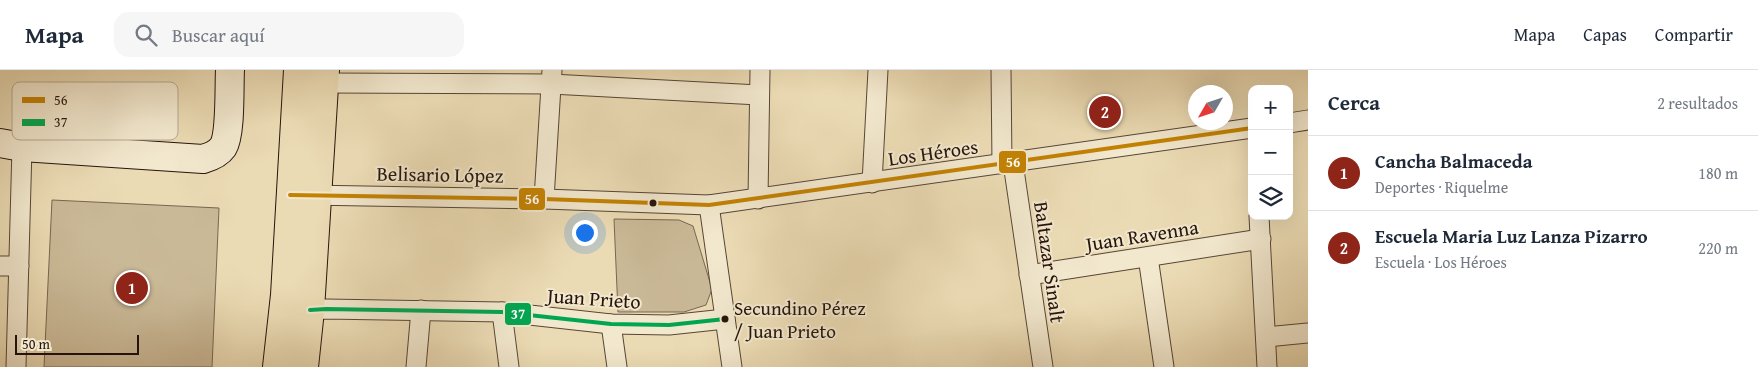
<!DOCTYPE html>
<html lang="es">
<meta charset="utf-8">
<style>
:root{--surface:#fff;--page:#f6f6f7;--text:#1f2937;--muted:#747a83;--line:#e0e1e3;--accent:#8f2418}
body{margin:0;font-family:"Gentium Book Plus",serif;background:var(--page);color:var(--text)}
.controls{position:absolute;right:15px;top:15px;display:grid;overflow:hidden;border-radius:10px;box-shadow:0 5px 20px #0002}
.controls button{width:45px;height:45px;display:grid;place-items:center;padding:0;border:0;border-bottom:1px solid var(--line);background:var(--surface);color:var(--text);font:25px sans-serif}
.compass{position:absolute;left:1188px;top:15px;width:45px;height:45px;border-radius:50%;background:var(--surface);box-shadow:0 5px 20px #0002;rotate:231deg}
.scale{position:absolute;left:15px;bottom:12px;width:124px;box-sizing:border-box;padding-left:5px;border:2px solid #26140c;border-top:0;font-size:14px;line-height:18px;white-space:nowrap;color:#26140c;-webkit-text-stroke:4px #f2e8ce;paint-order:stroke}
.you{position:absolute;left:584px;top:162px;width:18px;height:18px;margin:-12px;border:4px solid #fff;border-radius:50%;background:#1a73e8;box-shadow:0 0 0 8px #1a73e833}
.badge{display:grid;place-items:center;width:32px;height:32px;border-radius:50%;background:var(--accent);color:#fff;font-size:16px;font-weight:700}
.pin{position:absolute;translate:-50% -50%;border:2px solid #fff;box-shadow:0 1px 5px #0006}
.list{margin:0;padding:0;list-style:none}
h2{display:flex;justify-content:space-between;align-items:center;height:65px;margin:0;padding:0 20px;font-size:21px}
h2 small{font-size:16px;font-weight:400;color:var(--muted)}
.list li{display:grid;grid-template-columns:32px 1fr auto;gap:15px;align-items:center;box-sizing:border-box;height:75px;padding:0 20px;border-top:1px solid var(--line)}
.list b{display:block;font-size:19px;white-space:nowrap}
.list p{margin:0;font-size:16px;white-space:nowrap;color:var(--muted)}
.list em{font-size:16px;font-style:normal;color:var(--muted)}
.icon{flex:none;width:28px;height:28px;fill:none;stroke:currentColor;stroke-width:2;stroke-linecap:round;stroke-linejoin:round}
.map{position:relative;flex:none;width:1308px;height:297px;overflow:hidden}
header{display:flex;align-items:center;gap:30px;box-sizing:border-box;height:70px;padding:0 25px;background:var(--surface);border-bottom:1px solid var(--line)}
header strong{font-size:24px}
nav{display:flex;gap:28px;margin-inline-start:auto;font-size:18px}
.search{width:350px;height:45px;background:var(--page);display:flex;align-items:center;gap:12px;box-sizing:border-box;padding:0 18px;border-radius:15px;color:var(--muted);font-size:19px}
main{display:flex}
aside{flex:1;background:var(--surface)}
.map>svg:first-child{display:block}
.green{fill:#cab997;stroke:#786652}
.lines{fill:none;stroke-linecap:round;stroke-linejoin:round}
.street-casing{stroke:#574636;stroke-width:21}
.secondary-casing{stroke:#26140c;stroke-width:30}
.primary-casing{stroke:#26140c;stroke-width:30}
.street{stroke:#f2e8ce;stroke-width:19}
.secondary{stroke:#f2e8ce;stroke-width:28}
.primary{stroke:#ebdbb4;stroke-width:28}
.bus-1-casing{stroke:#f2e8ce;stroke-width:8}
.bus-2-casing{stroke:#f2e8ce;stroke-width:8}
.bus-1{stroke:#c38203;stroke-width:4}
.bus-2{stroke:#00a651;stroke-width:4}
.bus-dot{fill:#26140c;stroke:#f2e8ce;stroke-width:2}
.labels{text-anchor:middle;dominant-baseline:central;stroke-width:4;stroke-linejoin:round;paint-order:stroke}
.bus-label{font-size:19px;fill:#26140c;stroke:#f2e8ce;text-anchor:start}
.street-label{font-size:20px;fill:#26140c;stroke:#f2e8ce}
.key{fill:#f2e8ce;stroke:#b5a894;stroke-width:1}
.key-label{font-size:14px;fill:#26140c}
.line-badge{stroke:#f2e8ce;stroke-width:2}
.badge-label{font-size:14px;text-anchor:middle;font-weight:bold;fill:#fff}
</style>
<header>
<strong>Mapa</strong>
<div class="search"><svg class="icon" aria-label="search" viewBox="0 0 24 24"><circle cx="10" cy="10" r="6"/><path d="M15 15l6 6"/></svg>Buscar aquí</div>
<nav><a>Mapa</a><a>Capas</a><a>Compartir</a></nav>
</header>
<main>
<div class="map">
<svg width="1308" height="297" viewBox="0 0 1308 297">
<rect width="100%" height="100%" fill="#ebdbb4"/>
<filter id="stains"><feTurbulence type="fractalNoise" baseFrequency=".004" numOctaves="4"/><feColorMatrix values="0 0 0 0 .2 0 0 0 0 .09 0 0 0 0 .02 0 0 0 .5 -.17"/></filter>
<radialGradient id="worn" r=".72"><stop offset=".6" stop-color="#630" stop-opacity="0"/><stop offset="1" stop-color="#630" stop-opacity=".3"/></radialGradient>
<g class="green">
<path d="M 52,130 L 219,138 L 212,297 L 44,297 Z"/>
<path d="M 614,149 L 679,150 L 693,156 L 712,219 L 706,235 L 684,242 L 618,242 Z"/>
</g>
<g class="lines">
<defs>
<g id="street">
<path d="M 1001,0 L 1002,94"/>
<path d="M 324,13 L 551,14 L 759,25"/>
<path d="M 1289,53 L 1308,50"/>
<path d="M 1013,93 L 1043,297"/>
<path d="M 872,113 L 878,0"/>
<path d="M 307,125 L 544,129 L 709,135 L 1252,58"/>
<path d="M 544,129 L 552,0"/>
<path d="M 758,129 L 760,0"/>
<path d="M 709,135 L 732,297"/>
<path d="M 1259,146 L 1267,297"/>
<path d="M 1148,187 L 1164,297"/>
<path d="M 0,196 L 19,196"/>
<path d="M 1029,205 L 1261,169"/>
<path d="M 310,240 L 326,239 L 502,242 L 611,254 L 669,255 L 725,249"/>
<path d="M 502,242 L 509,297"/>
<path d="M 611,254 L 617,297"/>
<path d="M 1266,267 L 1308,263"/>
<path d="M 16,297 L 22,77"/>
<path d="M 416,297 L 421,240"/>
</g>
<path id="secondary" d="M 0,73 L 22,77 L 203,89 C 210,87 218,84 223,77 C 231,64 229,17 230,0"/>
<g id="primary">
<path d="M 277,297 L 285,225 L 298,0"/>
<path d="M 304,297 L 310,240 L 325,0"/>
</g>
</defs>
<use href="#street" class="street-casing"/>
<use href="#secondary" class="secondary-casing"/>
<use href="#primary" class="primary-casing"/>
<use href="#street" class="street"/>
<use href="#secondary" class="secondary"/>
<use href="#primary" class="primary"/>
<defs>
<path id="bus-1" d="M 290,125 L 544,129 L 709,135 L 1252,58"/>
<path id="bus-2" d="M 310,240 L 326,239 L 502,242 L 611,254 L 669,255 L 725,249"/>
</defs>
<use href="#bus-1" class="bus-1-casing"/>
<use href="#bus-2" class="bus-2-casing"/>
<use href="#bus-1" class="bus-1"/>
<use href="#bus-2" class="bus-2"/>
</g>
<g class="bus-dot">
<circle cx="653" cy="133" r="4.5"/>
<circle cx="725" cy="249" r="4.5"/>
</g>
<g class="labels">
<g class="bus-label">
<text x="734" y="238">Secundino Pérez<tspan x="734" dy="23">/ Juan Prieto</tspan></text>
</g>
<g class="street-label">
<text transform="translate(933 82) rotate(-8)">Los Héroes</text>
<text transform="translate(440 104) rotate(1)">Belisario López</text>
<text transform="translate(1142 165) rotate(-9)">Juan Ravenna</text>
<text transform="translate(1050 192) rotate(82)">Baltazar Sinalt</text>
<text transform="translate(594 228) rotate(4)">Juan Prieto</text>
</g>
</g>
<rect x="12" y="12" width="166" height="58" rx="8" class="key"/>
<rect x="22" y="27" width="23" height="6" fill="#c38203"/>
<rect x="22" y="49" width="23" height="7" fill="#00a651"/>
<g class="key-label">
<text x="54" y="35">56</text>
<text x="54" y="57">37</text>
</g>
<g class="line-badge">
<rect x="998" y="80" width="29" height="24" rx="5" fill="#c38203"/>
<rect x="518" y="117" width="28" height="24" rx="5" fill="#c38203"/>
<rect x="504" y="232" width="28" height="24" rx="5" fill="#00a651"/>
</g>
<g class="badge-label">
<text x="1013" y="97">56</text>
<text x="532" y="134">56</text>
<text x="518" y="249">37</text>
</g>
<rect width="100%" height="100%" filter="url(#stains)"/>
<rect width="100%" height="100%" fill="url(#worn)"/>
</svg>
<div class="controls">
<button>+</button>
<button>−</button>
<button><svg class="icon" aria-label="layers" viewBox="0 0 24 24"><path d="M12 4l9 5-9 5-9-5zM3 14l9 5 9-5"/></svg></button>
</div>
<svg class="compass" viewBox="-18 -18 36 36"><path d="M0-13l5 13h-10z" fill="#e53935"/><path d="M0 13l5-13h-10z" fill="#747a83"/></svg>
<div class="scale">50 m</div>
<div class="you"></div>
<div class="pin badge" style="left:132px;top:218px">1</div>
<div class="pin badge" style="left:1105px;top:42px">2</div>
</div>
<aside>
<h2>Cerca<small>2 resultados</small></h2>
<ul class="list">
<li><span class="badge">1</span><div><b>Cancha Balmaceda</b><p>Deportes · Riquelme</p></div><em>180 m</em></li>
<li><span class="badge">2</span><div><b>Escuela Maria Luz Lanza Pizarro</b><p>Escuela · Los Héroes</p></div><em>220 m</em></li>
</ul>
</aside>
</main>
